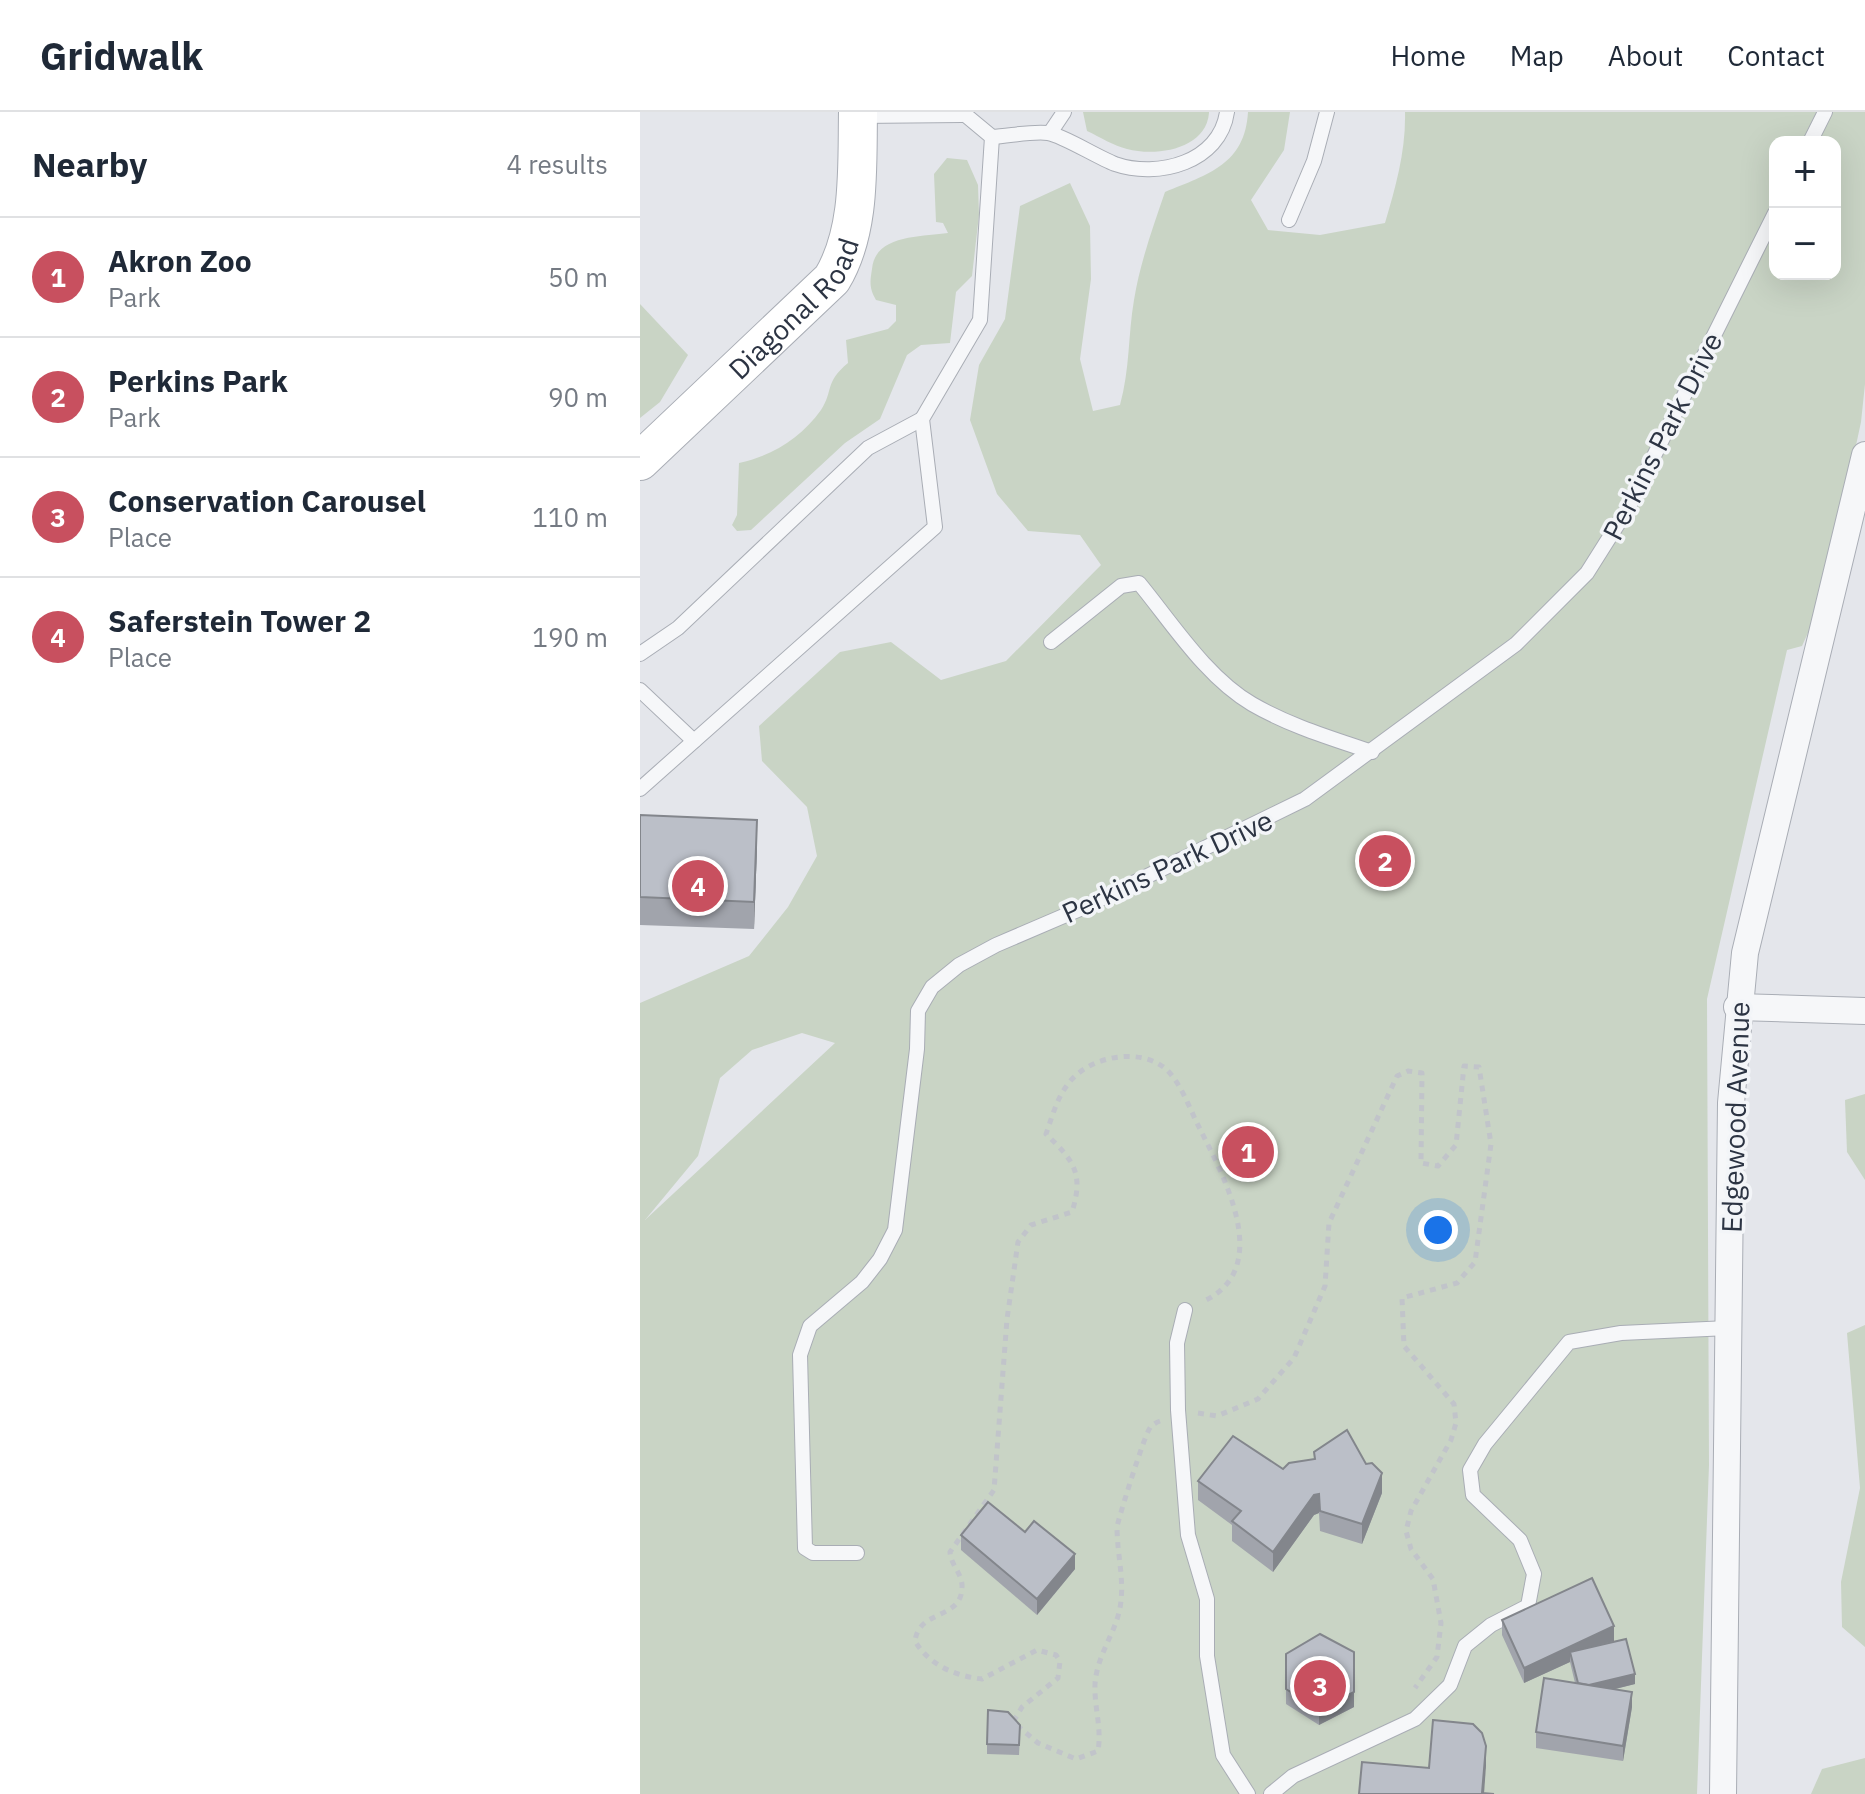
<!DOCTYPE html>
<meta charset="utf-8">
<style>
:root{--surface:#fff;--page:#f6f6f7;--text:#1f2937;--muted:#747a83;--line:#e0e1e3;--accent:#c8505f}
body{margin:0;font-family:"IBM Plex Sans",sans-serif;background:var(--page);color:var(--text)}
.controls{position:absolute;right:24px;top:24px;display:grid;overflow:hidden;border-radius:16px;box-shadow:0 8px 32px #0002}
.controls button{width:72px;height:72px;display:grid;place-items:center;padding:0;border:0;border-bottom:2px solid var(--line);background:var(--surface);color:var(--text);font:40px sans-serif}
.you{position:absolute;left:798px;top:1118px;width:28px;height:28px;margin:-20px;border:6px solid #fff;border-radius:50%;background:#1a73e8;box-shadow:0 0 0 12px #1a73e833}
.badge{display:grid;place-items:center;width:52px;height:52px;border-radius:50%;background:var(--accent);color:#fff;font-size:26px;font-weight:700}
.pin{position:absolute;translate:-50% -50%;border:4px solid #fff;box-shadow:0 2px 8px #0006}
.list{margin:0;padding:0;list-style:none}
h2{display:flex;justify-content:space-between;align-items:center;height:104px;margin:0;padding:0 32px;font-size:34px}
h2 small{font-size:26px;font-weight:400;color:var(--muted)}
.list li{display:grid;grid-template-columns:52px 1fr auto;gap:24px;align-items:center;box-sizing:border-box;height:120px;padding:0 32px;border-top:2px solid var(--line)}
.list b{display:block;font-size:30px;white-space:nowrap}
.list p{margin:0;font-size:26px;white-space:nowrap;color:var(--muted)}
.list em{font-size:26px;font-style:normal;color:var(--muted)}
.map{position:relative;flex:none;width:1225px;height:1682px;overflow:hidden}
header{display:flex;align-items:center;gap:48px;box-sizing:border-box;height:112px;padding:0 40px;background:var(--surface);border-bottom:2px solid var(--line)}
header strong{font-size:38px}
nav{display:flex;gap:44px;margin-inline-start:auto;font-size:28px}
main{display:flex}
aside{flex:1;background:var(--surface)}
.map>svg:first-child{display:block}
.green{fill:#c9d4c5;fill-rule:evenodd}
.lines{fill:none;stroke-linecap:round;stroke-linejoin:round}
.lane-casing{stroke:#a9adb5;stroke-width:16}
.street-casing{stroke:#a9adb5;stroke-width:28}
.secondary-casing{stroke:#a9adb5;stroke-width:40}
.path{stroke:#c1c4ca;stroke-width:5;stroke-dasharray:6 6;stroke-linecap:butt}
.lane{stroke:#f6f7f9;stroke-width:14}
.street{stroke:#f6f7f9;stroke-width:26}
.secondary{stroke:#fff;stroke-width:38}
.wall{fill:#a1a4ac}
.shaded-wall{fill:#83868c}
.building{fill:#bbbfc8;stroke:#83868c;stroke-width:2}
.labels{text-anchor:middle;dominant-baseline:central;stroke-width:7;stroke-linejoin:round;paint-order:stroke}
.street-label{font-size:28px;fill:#2c3443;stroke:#f3f5f8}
</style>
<header>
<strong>Gridwalk</strong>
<nav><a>Home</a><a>Map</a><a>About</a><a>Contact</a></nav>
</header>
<main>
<aside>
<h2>Nearby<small>4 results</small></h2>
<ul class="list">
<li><span class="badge">1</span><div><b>Akron Zoo</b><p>Park</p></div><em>50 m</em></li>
<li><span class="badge">2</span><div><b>Perkins Park</b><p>Park</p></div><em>90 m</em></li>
<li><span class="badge">3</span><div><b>Conservation Carousel</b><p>Place</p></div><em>110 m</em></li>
<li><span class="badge">4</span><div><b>Saferstein Tower 2</b><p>Place</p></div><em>190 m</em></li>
</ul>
</aside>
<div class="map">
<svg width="1225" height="1682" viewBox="0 0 1225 1682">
<rect width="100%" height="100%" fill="#e4e6eb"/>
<g class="green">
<path d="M 443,0 L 569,0 L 569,1 C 566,37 517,45 487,37 C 474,34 460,25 447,19 Z"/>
<path d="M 608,0 L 650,0 L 644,38 L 611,88 L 628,118 L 680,123 L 745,111 C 756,74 766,38 765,0 L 1225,0 L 1225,272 L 1221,310 L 1200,408 L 1172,512 L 1162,534 L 1147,538 L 1067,887 L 1069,1353 L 1057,1682 L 0,1682 L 0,891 L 109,844 L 148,795 L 177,744 L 167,695 L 122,649 L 119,614 L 200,540 L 251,530 L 301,568 L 366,549 L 461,453 L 440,423 L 388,419 L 357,382 L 330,308 L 339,253 L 365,207 L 380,94 L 430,71 L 450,114 L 451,167 L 440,247 L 453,299 L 480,293 C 490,257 488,223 494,188 C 500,151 513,115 525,80 C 569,62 605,52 608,0 ZM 1135,30 L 1195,30 L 1195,162 L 1135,162 ZM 162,921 L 195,931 L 5,1108 L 58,1044 L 80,966 L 112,938 Z"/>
<path d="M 307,46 L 327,48 L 338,73 L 339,103 L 332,164 L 316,180 L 310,231 L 281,233 L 267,243 L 240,307 L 205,331 L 111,418 L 97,419 L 92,413 L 97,403 L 99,351 C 132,344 161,326 181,298 C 194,278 184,271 208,251 L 206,228 L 248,217 L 256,209 L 256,193 L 236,188 C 229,176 230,170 232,157 C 235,122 282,125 308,121 L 303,111 L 296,110 L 294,62 Z"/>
<path d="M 0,192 L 48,243 L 20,290 L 0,306 Z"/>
<path d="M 1225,982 L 1225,1068 L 1207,1040 L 1205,988 Z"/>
<path d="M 1225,1213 L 1225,1535 L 1202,1515 L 1201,1470 L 1220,1376 L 1207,1221 Z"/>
<path d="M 1225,1646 L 1225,1682 L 1171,1682 L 1182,1657 Z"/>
</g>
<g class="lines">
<defs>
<g id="lane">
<path d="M 219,4 L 322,3"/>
<path d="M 410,21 L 424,0"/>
<path d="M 352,25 C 370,24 391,19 408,21 C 422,23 457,45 475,52 C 518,67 580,50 587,0"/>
<path d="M 1170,30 L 1185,0"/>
<path d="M 649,108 L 674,49 L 687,0"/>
<path d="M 411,530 L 481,474 L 499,471 C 532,511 566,565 612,592 C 650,614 691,626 732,640"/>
<path d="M 0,542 L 38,516 L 228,336 L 282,307"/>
<path d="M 0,578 L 54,629"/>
<path d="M 0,677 L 295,415 L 282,307 L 340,208 L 352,25 L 322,0"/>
<path d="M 545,1198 L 537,1231 L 538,1298 L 548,1423 L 567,1487 L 567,1544 L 583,1643 L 608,1682"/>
<path d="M 217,1441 L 173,1441 L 165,1436 L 160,1243 L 170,1214 L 222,1170 L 240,1147 L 255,1118 L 277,937 L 278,899 L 292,875 L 319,853 L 356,833 L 440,797 L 665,687 L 876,532 L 947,461 L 988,396 L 1135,101"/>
<path d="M 631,1682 L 653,1664 L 775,1607 L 810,1573 L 825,1534 L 851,1513 L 888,1494 L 894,1462 L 880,1428 L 833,1383 L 830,1358 L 845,1332 L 929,1230 L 981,1221 L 1088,1216"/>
</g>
<g id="street">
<path d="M 1097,895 L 1225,899"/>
<path d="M 1083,1682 L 1091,991 L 1105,841 L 1225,343"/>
</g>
<g id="secondary">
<path id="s1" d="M 0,349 L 192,167 C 221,119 217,55 218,0"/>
</g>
</defs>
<use href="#lane" class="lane-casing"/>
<use href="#street" class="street-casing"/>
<use href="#secondary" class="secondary-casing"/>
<g class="path">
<path d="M 558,1301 L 577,1304 L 618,1287 L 654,1246 L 685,1174 L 689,1111 L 757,964 L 768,959 L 782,961 L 781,1051 L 798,1054 L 816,1033 L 824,954 L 839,955 L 851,1032 L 835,1150 L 817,1171 L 762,1186 L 764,1234 L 814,1292 L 816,1311 L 811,1328 L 771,1399 L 766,1419 L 771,1437 L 793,1467 L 801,1511 L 797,1545 L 775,1576"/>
<path d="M 520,1309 C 517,1310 511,1313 510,1316 C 505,1321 478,1408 477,1415 C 477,1443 485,1468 480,1496 C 475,1522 457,1543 455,1572 C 454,1595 462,1616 458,1639 L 436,1647 L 398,1631 L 373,1610 L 382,1595 L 418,1566 L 420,1549 L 416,1543 L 397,1538 L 342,1567 C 315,1564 289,1553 275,1529 C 279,1497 321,1508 322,1476 C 323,1462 311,1454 310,1440 L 354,1378 L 367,1207 L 378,1130 L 391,1113 L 432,1100 C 444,1061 434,1049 406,1022 C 412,1005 417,986 428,972 C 448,944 501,934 527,958 C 542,973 550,998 560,1017 C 584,1065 634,1156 564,1189"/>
</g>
<use href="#lane" class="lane"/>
<use href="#street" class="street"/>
<use href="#secondary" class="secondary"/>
</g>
<g class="wall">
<path d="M 0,703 L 117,735 L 114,817 L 0,813 Z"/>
<path d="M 674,1340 L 726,1352 L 742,1381 L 722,1432 L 680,1419 L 679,1401 L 674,1403 L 633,1460 L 592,1429 L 592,1413 L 558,1388 L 558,1369 L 643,1357 L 674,1347 Z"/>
<path d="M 321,1423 L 435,1457 L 397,1503 L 321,1438 Z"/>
<path d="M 862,1508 L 974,1529 L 995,1572 L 975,1577 L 992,1595 L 983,1649 L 896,1636 L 896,1620 L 935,1571 L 930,1550 L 884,1571 L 862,1523 Z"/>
<path d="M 646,1542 L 714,1595 L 679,1613 L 646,1592 Z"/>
<path d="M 380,1623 L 379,1643 L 347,1642 L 347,1632 Z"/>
</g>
<g class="shaded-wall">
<path d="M 117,708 L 117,735 L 114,817 L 114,790 Z"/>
<path d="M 742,1361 L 742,1381 L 722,1432 L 722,1412 Z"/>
<path d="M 679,1382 L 679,1401 L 674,1403 L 633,1460 L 633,1440 L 674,1383 Z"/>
<path d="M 435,1442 L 435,1457 L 397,1503 L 397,1487 Z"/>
<path d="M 974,1514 L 974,1529 L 930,1540 L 930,1550 L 884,1571 L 884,1556 Z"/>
<path d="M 714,1540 L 714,1595 L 679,1613 L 679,1598 Z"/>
<path d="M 995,1562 L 995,1572 L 939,1586 L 939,1576 Z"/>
<path d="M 992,1580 L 992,1595 L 983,1649 L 983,1634 Z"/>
<path d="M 846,1634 L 846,1654 L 844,1682 L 842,1682 Z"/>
</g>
<g class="building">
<path d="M 0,703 L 117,708 L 114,790 L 0,785 Z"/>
<path d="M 707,1318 L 726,1352 L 732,1351 L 742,1361 L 722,1412 L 680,1399 L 679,1382 L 674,1383 L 633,1440 L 592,1409 L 601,1399 L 558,1369 L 593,1324 L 643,1357 L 649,1351 L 675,1347 L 674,1340 Z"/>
<path d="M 348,1390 L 385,1420 L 394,1409 L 435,1442 L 397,1487 L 321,1423 Z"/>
<path d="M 952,1466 L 974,1514 L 884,1556 L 862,1508 Z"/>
<path d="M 680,1522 L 714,1540 L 714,1580 L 679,1598 L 646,1577 L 646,1542 Z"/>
<path d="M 986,1527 L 995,1562 L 949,1573 L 938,1571 L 930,1540 Z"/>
<path d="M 904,1566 L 992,1580 L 983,1634 L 896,1620 Z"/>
<path d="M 348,1598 L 368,1600 L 380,1613 L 379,1633 L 347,1632 Z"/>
<path d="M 793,1608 L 833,1612 L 842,1621 L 846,1634 L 842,1681 L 854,1682 L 719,1682 L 722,1650 L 789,1656 Z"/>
</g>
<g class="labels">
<g class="street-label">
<text stroke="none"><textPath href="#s1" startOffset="218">Diagonal Road</textPath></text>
<text transform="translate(1022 324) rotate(-63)">Perkins Park Drive</text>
<text transform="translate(527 754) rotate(-25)">Perkins Park Drive</text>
<text transform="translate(1095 1005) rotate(-88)">Edgewood Avenue</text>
</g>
</g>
</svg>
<div class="controls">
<button>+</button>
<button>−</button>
</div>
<div class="you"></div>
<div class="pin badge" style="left:608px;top:1040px">1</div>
<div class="pin badge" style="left:745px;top:749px">2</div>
<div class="pin badge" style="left:680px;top:1574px">3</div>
<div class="pin badge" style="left:58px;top:774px">4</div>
</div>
</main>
